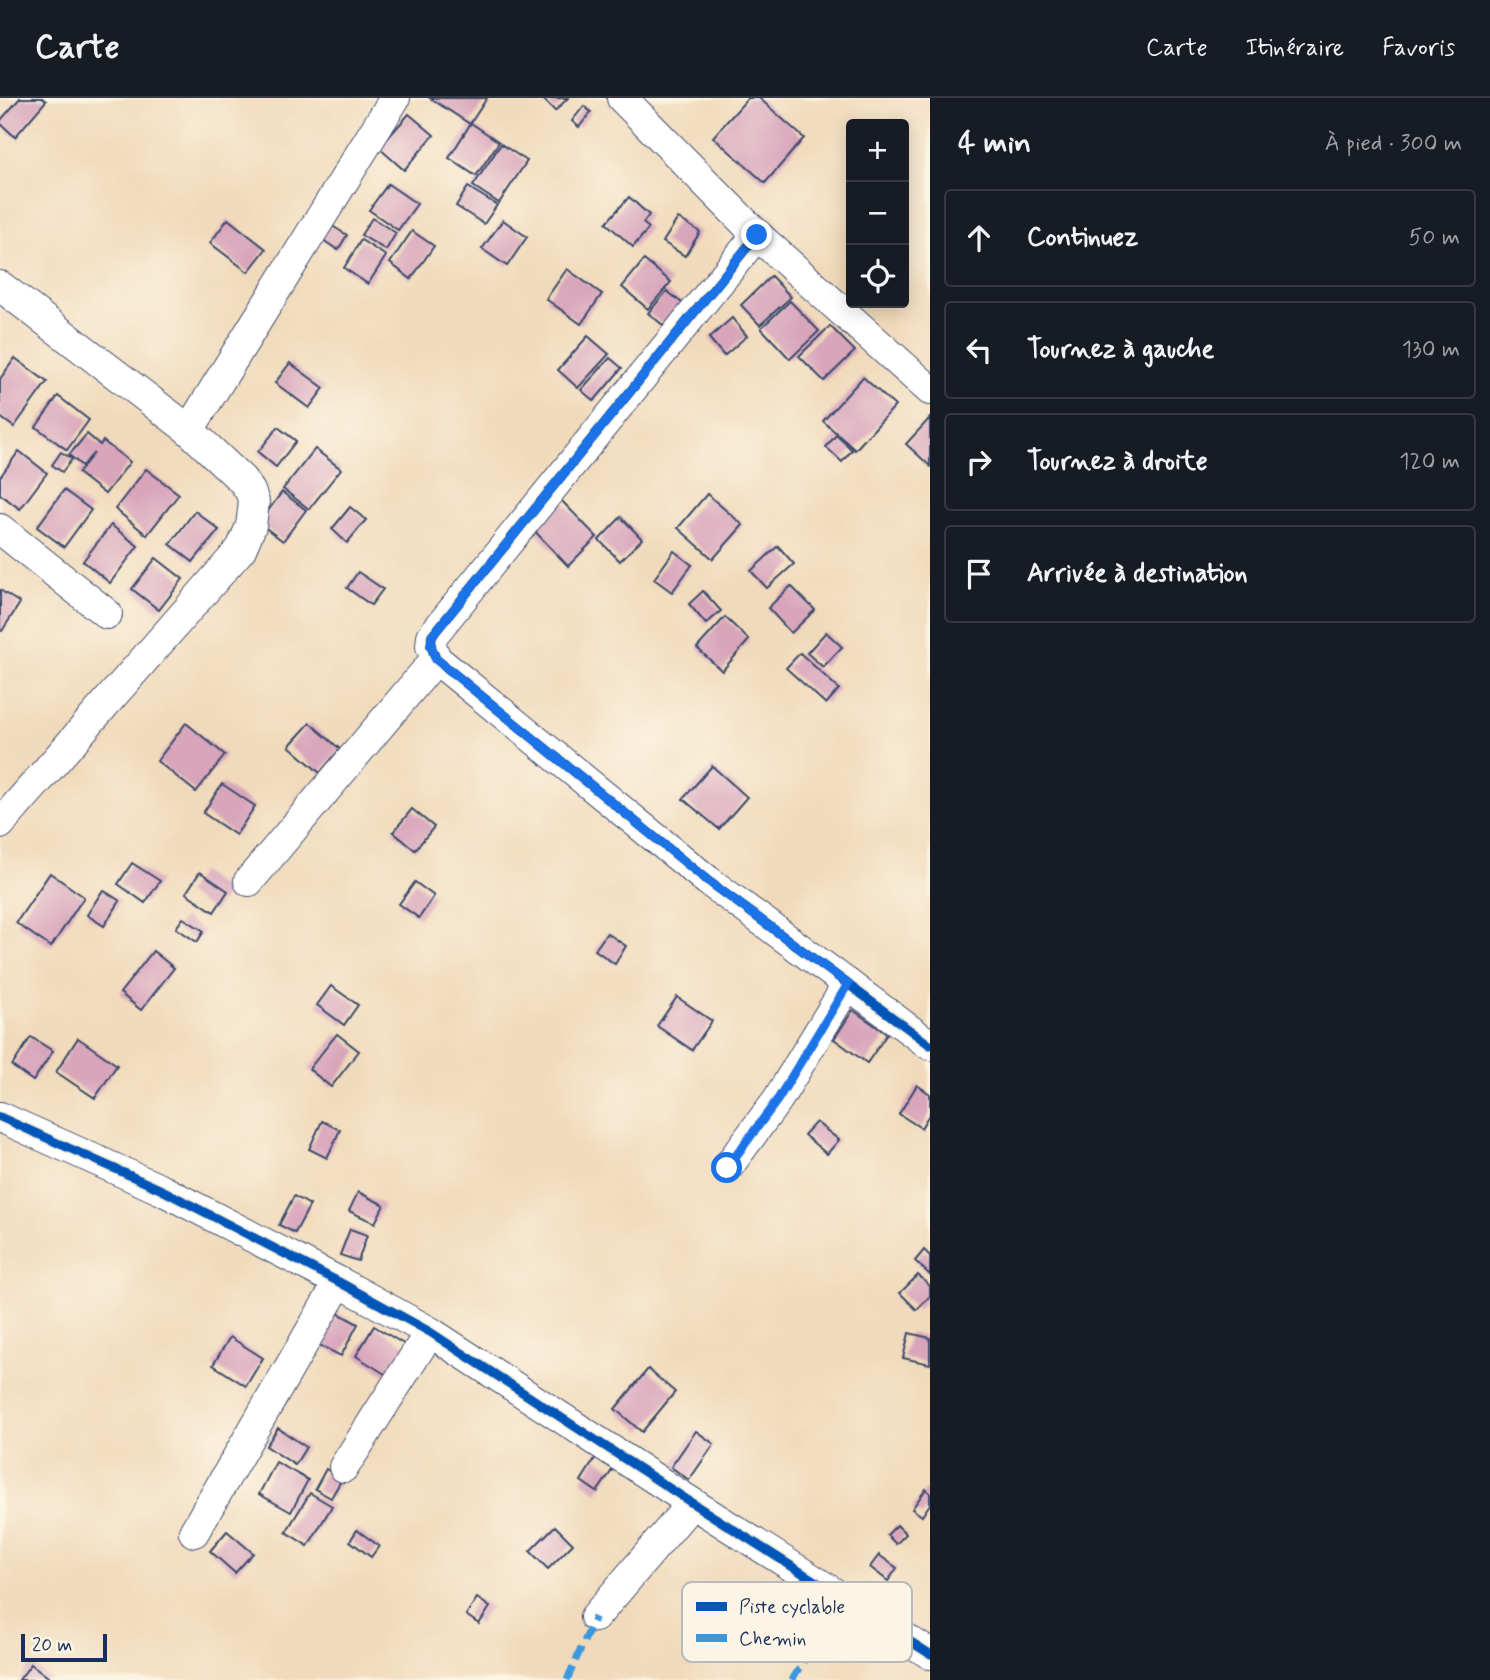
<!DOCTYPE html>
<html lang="fr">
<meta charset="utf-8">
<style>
:root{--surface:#171b24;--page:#20242c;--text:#f1f3f6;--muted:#9ea1a6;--line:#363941}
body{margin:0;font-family:Mynerve,sans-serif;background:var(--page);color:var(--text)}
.controls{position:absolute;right:21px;top:21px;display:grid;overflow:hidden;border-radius:7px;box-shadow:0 4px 18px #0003}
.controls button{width:63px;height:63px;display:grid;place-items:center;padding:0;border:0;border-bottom:2px solid var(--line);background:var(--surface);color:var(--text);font:35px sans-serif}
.scale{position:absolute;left:21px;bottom:18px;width:86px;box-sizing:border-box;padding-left:7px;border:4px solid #1b2f5e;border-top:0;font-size:19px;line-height:24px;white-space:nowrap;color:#1b2f5e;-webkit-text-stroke:5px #fcf5e5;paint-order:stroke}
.stop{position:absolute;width:21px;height:21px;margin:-16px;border:5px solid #1a73e8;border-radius:50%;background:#fff}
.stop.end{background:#1a73e8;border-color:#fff;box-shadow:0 2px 7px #0008}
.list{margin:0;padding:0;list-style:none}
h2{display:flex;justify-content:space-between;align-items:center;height:91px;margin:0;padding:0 28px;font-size:30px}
h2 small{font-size:23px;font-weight:400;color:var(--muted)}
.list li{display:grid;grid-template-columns:46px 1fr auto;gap:21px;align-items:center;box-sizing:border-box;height:98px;margin:0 14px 14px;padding:0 14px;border:2px solid var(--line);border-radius:7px}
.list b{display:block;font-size:26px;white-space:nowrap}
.list em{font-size:23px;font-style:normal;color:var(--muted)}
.icon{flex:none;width:38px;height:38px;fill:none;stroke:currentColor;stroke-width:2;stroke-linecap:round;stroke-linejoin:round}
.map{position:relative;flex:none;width:930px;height:1582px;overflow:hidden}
header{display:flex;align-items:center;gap:42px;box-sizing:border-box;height:98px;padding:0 35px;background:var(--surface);border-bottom:2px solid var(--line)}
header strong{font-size:33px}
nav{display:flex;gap:38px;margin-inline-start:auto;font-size:24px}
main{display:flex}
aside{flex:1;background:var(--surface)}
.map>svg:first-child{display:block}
.building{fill:#d8a5bb}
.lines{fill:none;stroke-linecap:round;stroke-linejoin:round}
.minor-casing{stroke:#3b496c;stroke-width:32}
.minor{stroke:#fff;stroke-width:30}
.quiet{stroke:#3a97de;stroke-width:7;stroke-dasharray:14 7;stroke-linecap:butt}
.cycleway-casing{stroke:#fcf5e5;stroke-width:13}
.cycleway{stroke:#0057b8;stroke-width:9}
.route{stroke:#1a73e8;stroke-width:9}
.key{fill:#fcf5e5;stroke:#b8babc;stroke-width:2}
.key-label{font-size:19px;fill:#1b2f5e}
</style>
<header>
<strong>Carte</strong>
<nav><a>Carte</a><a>Itinéraire</a><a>Favoris</a></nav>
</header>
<main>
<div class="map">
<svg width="930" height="1582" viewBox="0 0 930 1582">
<rect width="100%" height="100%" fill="#fcf5e5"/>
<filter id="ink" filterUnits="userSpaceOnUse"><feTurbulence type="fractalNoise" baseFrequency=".0143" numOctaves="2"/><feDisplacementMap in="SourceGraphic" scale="14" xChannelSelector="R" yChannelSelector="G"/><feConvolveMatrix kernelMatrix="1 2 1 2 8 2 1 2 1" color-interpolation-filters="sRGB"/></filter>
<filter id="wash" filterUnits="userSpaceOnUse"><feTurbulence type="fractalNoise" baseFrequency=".00686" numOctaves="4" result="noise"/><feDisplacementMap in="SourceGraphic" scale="28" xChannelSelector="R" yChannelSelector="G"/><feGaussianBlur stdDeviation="1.57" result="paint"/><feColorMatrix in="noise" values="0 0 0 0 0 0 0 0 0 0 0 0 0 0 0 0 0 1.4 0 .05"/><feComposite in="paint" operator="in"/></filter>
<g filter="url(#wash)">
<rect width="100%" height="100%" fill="#f1dabb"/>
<g id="blocks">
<g class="building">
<path d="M 20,0 L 42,0 L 46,3 L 15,39 L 0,25 L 0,23 Z"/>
<path d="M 430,0 L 487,0 L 470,26 Z"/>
<path d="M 542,0 L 568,0 L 555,13 Z"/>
<path d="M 748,0 L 759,0 L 804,40 L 765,85 L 713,39 Z"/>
<path d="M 584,8 L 591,14 L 579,29 L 572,23 Z"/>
<path d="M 409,16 L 434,37 L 404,72 L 379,50 Z"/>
<path d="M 471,25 L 499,44 L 476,78 L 449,60 Z"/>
<path d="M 501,46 L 527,63 L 499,105 L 473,88 Z"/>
<path d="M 388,86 L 417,106 L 398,132 L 369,112 Z"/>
<path d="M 468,89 L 497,107 L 484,126 L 456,108 Z"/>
<path d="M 629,99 L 649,117 L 643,125 L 649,130 L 633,149 L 606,125 Z"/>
<path d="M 372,120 L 396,135 L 386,152 L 361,137 Z"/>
<path d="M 678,120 L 700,134 L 685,158 L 663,144 Z"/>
<path d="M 228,121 L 266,151 L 248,174 L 210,145 Z"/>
<path d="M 503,122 L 527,139 L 507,168 L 482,151 Z"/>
<path d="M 329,126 L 347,137 L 338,152 L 320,140 Z"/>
<path d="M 412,133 L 434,148 L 411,181 L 390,165 Z"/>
<path d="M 361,142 L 386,158 L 368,186 L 344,170 Z"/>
<path d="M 644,162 L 671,184 L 648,211 L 622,189 Z"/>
<path d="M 567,171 L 602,196 L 581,226 L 546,201 Z"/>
<path d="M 771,178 L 791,199 L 760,227 L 741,207 Z"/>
<path d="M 667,193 L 687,209 L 668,231 L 648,215 Z"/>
<path d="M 790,203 L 819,233 L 790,261 L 761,230 Z"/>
<path d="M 732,220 L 747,238 L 724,258 L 709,240 Z"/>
<path d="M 830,228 L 855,253 L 824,283 L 799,258 Z"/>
<path d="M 588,238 L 609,256 L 578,290 L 558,272 Z"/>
<path d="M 15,260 L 47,284 L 14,329 L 0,319 L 0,281 Z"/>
<path d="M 610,260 L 622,270 L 594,303 L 581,292 Z"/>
<path d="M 290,265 L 324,290 L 309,310 L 275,285 Z"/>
<path d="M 863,279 L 895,308 L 855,352 L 823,323 Z"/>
<path d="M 58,298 L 89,322 L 67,352 L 36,329 Z"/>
<path d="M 930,320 L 930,368 L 906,346 Z"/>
<path d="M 278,329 L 296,343 L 276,369 L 258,354 Z"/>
<path d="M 87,336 L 100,347 L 103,343 L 130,364 L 105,396 L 78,375 L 94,355 L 82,368 L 69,357 Z"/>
<path d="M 836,337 L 852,352 L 842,364 L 826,349 Z"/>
<path d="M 315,351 L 341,371 L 309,411 L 283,391 Z"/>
<path d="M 19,353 L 47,375 L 20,411 L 0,396 L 0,379 Z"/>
<path d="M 61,354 L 72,361 L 62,374 L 52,367 Z"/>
<path d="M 146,371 L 179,396 L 147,437 L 115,411 Z"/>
<path d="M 64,392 L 91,412 L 64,449 L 37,429 Z"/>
<path d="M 282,394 L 306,412 L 283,443 L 259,425 Z"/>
<path d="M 707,396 L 743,427 L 713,461 L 678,430 Z"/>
<path d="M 556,397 L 597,439 L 568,468 L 527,425 Z"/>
<path d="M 350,409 L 366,422 L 347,445 L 332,431 Z"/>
<path d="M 195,413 L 219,432 L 193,464 L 170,446 Z"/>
<path d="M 621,419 L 642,441 L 620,463 L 599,442 Z"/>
<path d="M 111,427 L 138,448 L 110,485 L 83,463 Z"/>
<path d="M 778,448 L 794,466 L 767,490 L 751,473 Z"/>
<path d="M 674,453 L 692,467 L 672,494 L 654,481 Z"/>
<path d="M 156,460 L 183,481 L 159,512 L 132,491 Z"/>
<path d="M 358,474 L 383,491 L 371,507 L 347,490 Z"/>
<path d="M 791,488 L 815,512 L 791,535 L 768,510 Z"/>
<path d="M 0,492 L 20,505 L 2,533 L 0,532 Z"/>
<path d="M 703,493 L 721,513 L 706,526 L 689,506 Z"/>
<path d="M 725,519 L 749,542 L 722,573 L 697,550 Z"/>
<path d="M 826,534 L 842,549 L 823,569 L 807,555 Z"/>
<path d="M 800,555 L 839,591 L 826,606 L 786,570 Z"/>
<path d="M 186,625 L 225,657 L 196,694 L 157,663 Z"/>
<path d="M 310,625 L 340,651 L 320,675 L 289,648 Z"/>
<path d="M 712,668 L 747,699 L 719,731 L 683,701 Z"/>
<path d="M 222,686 L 255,708 L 236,737 L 203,715 Z"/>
<path d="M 412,711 L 434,729 L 415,752 L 393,734 Z"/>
<path d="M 132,765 L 160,783 L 145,805 L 118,786 Z"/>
<path d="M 200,774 L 228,793 L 214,814 L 186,795 Z"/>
<path d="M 50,775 L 84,799 L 51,849 L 16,825 Z"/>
<path d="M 415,784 L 434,798 L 419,820 L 399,806 Z"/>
<path d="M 103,792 L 120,803 L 104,828 L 87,817 Z"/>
<path d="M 183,820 L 204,833 L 197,844 L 176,830 Z"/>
<path d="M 607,835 L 626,848 L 615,866 L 595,852 Z"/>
<path d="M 153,853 L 174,870 L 141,912 L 120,895 Z"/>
<path d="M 331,888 L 358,907 L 344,927 L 317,907 Z"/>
<path d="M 677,899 L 712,923 L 692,952 L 657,928 Z"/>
<path d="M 853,912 L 887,936 L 867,965 L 834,941 Z"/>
<path d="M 337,936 L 359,953 L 331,989 L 309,971 Z"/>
<path d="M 31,939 L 53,953 L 33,983 L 12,968 Z"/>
<path d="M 78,940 L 117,967 L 95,1000 L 56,974 Z"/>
<path d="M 917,987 L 930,996 L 930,1015 L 921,1030 L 899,1016 Z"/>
<path d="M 322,1023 L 340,1032 L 327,1060 L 309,1051 Z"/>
<path d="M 816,1024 L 839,1042 L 827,1056 L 804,1037 Z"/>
<path d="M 358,1094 L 384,1107 L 375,1125 L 349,1113 Z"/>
<path d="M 294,1098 L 310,1107 L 295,1135 L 279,1127 Z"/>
<path d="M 350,1131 L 367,1137 L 358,1163 L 340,1157 Z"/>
<path d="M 924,1152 L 930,1158 L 930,1177 L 915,1163 Z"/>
<path d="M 918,1177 L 930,1188 L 930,1198 L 917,1212 L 900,1195 Z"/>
<path d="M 336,1214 L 358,1226 L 341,1258 L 319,1247 Z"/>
<path d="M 374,1228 L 407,1248 L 388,1278 L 356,1258 Z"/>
<path d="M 909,1235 L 930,1240 L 930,1266 L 903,1260 Z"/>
<path d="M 230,1239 L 263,1260 L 246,1288 L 213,1267 Z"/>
<path d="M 648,1271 L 675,1294 L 642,1334 L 615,1311 Z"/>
<path d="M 278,1330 L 306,1349 L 295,1367 L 266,1348 Z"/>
<path d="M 696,1333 L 714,1346 L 689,1382 L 671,1369 Z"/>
<path d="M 596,1359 L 613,1371 L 597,1394 L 581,1383 Z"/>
<path d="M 276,1364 L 308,1382 L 291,1414 L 259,1396 Z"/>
<path d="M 326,1371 L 342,1381 L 331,1400 L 315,1391 Z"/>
<path d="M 926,1391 L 930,1395 L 930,1406 L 922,1418 L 912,1411 Z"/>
<path d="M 310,1395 L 332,1408 L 308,1448 L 286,1434 Z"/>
<path d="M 897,1427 L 906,1436 L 896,1446 L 887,1437 Z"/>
<path d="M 555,1428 L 573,1446 L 548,1471 L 530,1453 Z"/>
<path d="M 357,1432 L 379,1448 L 371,1459 L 350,1443 Z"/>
<path d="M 227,1433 L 253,1455 L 235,1475 L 210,1453 Z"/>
<path d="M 879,1457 L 897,1470 L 888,1483 L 870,1469 Z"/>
<path d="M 477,1500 L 490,1509 L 479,1526 L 466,1517 Z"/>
<path d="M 31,1566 L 52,1582 L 19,1582 Z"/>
</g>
</g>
</g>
<g filter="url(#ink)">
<use href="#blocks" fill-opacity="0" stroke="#3b496c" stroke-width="2"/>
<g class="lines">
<defs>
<g id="minor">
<path d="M 622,0 L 757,137 L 930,292"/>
<path d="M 757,137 L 432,538 L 431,548 L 436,561 L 707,782 L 930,947"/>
<path d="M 0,188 L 189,332 L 242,382 L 250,393 L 254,404 L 251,428 L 241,451 L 0,726"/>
<path d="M 189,332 L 395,0"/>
<path d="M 0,431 L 107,516"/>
<path d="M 249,783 L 436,561"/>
<path d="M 0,1019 L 162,1092 L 339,1184 L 430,1234 L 692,1405 L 930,1556"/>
<path d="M 727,1070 L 778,1001 L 848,886"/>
<path d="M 344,1369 L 430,1234"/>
<path d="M 194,1434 L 339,1184"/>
<path d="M 595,1519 L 692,1405"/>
</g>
</defs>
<use href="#minor" class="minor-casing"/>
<use href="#minor" class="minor"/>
<g class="quiet">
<path d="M 567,1582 L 595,1519"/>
<path d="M 792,1582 L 842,1500"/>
</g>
<defs>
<g id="cycleway">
<path d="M 757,137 L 432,538 L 431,548 L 436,561 L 707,782 L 930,947"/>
<path d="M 0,1019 L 162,1092 L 339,1184 L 430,1234 L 692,1405 L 930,1556"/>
</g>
</defs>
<use href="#cycleway" class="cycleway-casing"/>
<use href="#cycleway" class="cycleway"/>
</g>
</g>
<g class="lines" filter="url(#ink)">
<path class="route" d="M 727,1070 L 778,1001 L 848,886 L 707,782 L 436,561 L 431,548 L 432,538 L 757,137"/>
</g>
<rect x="682" y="1484" width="230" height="80" rx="10" class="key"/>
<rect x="696" y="1504" width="31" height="9" fill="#0057b8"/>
<rect x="696" y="1536" width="31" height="8" fill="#3a97de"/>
<g class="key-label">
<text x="739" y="1515">Piste cyclable</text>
<text x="739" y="1547">Chemin</text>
</g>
</svg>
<div class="controls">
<button>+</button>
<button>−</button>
<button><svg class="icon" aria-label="locate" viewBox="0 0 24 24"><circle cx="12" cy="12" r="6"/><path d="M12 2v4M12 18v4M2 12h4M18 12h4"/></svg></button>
</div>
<div class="scale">20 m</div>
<div class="stop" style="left:727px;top:1070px"></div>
<div class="stop end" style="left:757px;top:137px"></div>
</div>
<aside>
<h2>4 min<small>À pied · 300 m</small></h2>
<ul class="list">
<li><svg class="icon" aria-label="ahead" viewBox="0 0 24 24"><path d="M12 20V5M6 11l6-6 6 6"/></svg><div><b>Continuez</b></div><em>50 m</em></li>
<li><svg class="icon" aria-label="left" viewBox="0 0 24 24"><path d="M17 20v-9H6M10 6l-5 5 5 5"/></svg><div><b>Tournez à gauche</b></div><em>130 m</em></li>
<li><svg class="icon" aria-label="right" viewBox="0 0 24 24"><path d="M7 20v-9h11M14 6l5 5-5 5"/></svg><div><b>Tournez à droite</b></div><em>120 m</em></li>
<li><svg class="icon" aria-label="arrive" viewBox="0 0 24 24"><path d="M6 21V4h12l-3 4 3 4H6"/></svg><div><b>Arrivée à destination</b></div></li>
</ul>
</aside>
</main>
